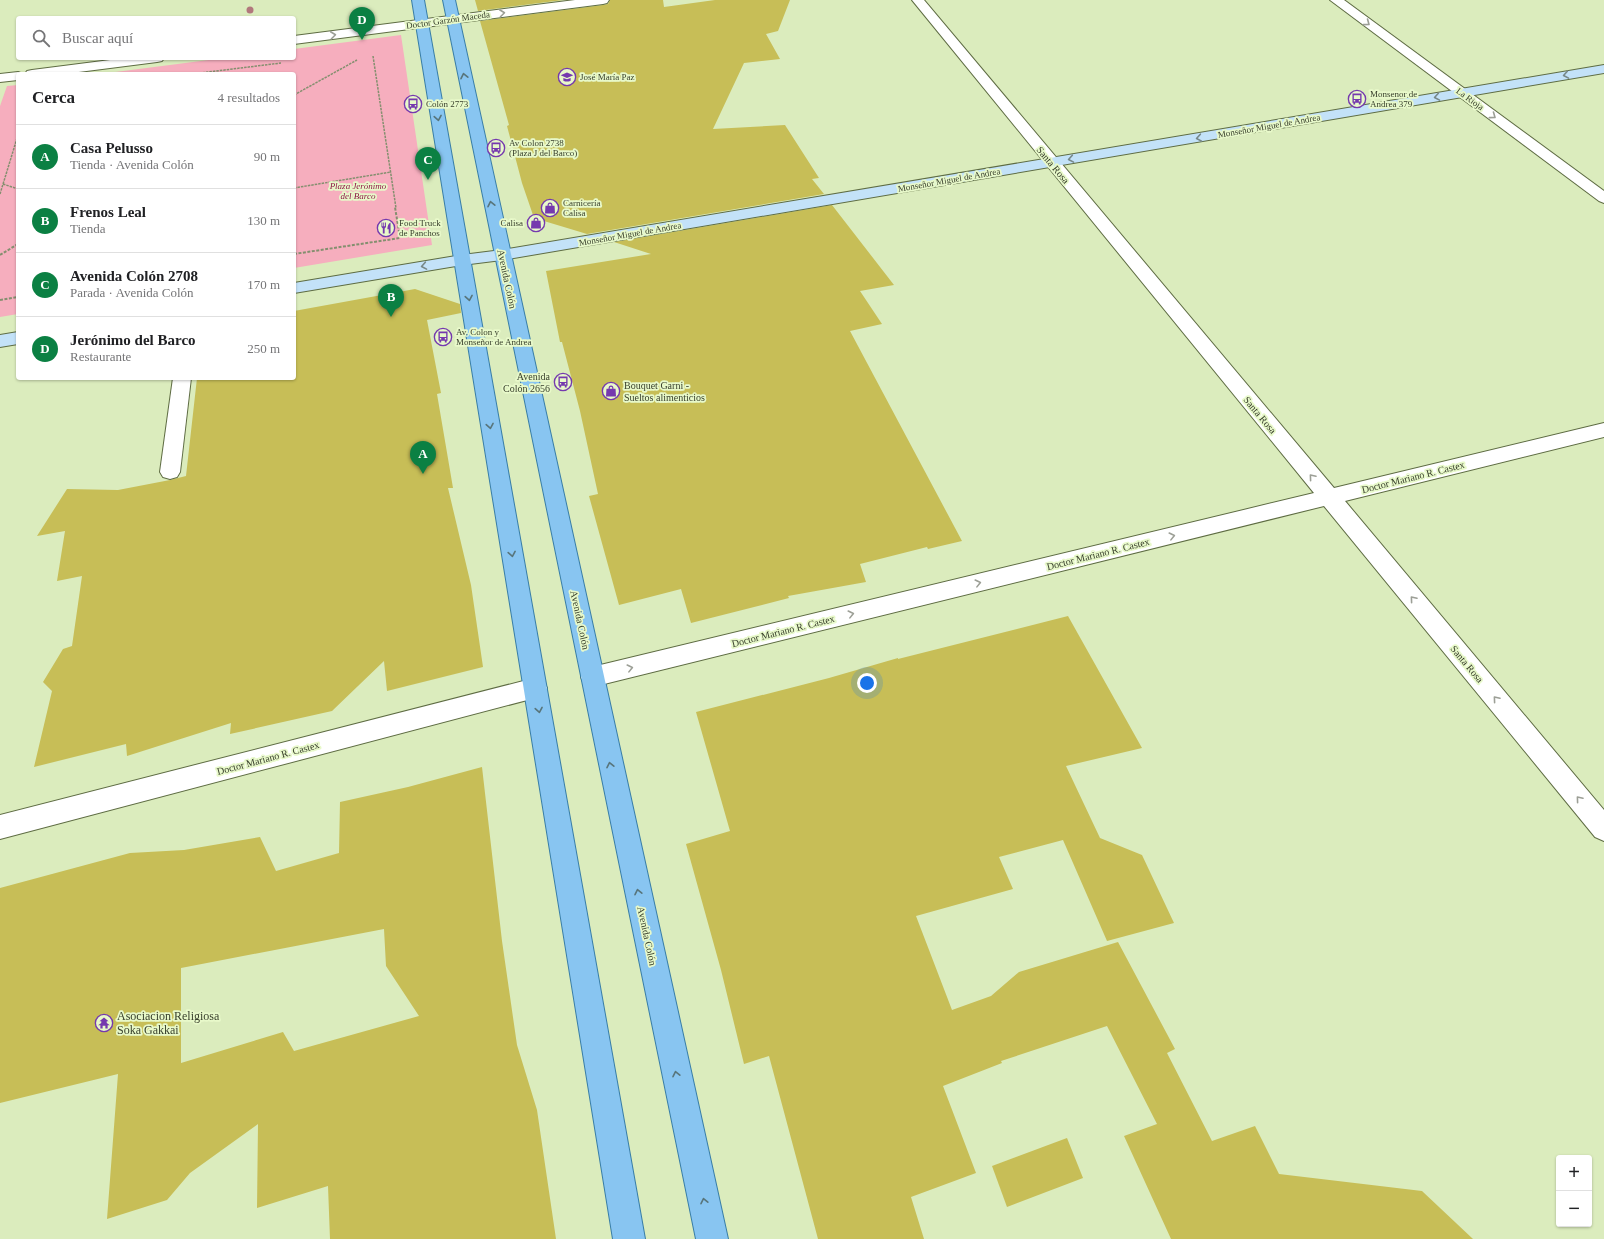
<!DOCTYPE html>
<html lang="es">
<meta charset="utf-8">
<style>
:root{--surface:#fff;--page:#f2f2f2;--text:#202124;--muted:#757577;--line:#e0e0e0;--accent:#0b8043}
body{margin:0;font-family:Georgia,serif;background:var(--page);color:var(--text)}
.controls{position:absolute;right:12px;bottom:12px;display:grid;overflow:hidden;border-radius:4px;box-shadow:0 1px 3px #0004}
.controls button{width:36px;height:36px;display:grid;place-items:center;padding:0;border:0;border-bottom:1px solid var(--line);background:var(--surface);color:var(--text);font:20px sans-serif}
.you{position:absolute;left:867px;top:683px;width:14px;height:14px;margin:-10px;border:3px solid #fff;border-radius:50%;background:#1a73e8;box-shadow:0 0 0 6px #1a73e833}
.badge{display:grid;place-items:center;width:26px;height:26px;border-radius:50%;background:var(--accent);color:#fff;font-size:13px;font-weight:700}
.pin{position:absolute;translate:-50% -33px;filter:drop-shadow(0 1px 2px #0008)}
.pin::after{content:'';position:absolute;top:21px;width:14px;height:12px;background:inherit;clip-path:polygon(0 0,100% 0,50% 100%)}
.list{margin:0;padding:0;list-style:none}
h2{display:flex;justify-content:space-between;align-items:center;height:52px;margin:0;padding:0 16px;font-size:17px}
h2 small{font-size:13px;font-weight:400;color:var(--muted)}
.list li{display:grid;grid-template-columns:26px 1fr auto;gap:12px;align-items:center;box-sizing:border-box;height:64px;padding:0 16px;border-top:1px solid var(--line)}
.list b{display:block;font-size:15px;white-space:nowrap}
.list p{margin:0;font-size:13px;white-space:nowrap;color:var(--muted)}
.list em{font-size:13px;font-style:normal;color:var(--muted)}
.icon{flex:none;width:22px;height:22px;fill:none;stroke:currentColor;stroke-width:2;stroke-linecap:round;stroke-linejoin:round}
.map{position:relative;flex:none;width:1604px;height:1239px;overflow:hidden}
.search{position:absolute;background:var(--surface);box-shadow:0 1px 3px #0004;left:16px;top:16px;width:280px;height:44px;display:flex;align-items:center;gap:10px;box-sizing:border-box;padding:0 14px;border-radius:4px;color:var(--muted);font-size:15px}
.panel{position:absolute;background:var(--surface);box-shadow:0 1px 3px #0004;left:16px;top:72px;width:280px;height:308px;border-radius:4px}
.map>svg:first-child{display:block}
.green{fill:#f6aebe}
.building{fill:#c7be57;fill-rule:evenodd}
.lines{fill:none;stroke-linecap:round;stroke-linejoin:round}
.street-casing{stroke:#5e6c43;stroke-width:2}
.secondary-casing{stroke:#5e6c43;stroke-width:2}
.primary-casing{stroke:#387da6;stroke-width:2}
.path-far1{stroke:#848f6f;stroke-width:1.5;stroke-dasharray:2.5 1;stroke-linecap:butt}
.path{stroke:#848f6f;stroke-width:2;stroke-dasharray:3 1.5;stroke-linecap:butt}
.street{fill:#fff;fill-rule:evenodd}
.secondary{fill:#c3e2f8;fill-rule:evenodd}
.primary{fill:#88c5f1;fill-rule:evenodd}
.tree{fill:#b1787c}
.oneway{stroke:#9c9f96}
.oneway2{stroke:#788}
.oneway3{stroke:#58757b}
.labels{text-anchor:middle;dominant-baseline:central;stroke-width:3.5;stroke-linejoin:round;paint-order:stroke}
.far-street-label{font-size:9px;fill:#383f2c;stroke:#e8f9ca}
.far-poi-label{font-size:9px;fill:#383f2c;stroke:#e8f9ca;text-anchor:start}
.far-park-label{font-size:9px;font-style:italic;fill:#8f1947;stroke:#e8f9ca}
.street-label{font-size:10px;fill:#383f2c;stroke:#e8f9ca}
.poi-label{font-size:10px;fill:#383f2c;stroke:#e8f9ca;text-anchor:end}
.near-poi-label{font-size:12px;fill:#383f2c;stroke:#e8f9ca;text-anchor:start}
</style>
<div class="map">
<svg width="1604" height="1239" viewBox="0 0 1604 1239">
<rect width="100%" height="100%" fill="#dbecbd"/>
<g class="green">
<path d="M 401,35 L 432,245 L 294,268 L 294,74 L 100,74 L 224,58 L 294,58 L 294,49 Z"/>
<path d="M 18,85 L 18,314 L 0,317 L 0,106 L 7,86 Z"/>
</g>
<g class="building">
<path d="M 475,0 L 563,0 L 478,11 Z"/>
<path d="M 610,0 L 663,0 L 664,7 L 715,0 L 790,0 L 778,31 L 766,34 L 780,59 L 744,63 L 713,129 L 785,125 L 819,178 L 812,179 L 824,194 L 587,234 L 534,218 L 522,183 L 507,126 L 509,125 L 480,21 L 603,5 L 608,4 Z"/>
<path d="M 832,205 L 894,285 L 860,291 L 882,324 L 850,331 L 962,541 L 928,549 L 927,547 L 860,564 L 866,582 L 788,596 L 789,598 L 691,623 L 681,589 L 619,605 L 589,496 L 598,494 L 580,411 L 562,342 L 560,342 L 546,271 L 651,254 L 614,242 Z"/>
<path d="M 415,289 L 460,304 L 461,313 L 427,320 L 441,393 L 437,394 L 453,488 L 448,488 L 471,585 L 483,667 L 387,691 L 384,661 L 332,711 L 230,734 L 231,723 L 127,756 L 126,744 L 34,767 L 52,691 L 43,682 L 63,649 L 72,646 L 82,576 L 57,581 L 65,531 L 37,536 L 67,489 L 118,490 L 170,480 L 186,476 L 197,378 L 294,378 L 294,311 Z"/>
<path d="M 1068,616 L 1142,748 L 1066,766 L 1100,838 L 1142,855 L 1174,923 L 1107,941 L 1063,840 L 999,857 L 1013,889 L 916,916 L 952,1010 L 991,996 L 1019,972 L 1118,942 L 1175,1049 L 1167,1053 L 1212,1141 L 1255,1126 L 1279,1174 L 1422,1191 L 1473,1239 L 1171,1239 L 1124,1136 L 1157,1124 L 1107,1026 L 1001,1061 L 1002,1063 L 943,1086 L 976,1173 L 911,1197 L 924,1239 L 818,1239 L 769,1056 L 744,1064 L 721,970 L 686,844 L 730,831 L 696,712 L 829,678 L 898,658 L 898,659 Z"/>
<path d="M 482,767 L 502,941 L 517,1045 L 537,1110 L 556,1239 L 330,1239 L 328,1186 L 257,1208 L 258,1124 L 190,1173 L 167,1200 L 107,1219 L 118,1074 L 0,1103 L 0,888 L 130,853 L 184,850 L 260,837 L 276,871 L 339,853 L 340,802 L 408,787 ZM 384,929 L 386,966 L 419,1016 L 294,1051 L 283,1032 L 181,1063 L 181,968 Z"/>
<path d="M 1067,1138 L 1083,1178 L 1007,1207 L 992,1166 Z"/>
</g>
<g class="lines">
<defs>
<g id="street">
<path d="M 575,0 L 609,0 L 607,3 L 603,4 L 294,44 L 294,36 Z"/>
<path d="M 912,0 L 924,0 L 1334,488 L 1604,423 L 1604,437 L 1345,501 L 1604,810 L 1604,841 L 1595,837 L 1324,506 L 592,687 L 584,684 L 581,677 L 584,670 L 592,667 L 1314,493 Z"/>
<path d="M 1330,0 L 1344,0 L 1604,191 L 1604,203 L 1599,201 Z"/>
<path d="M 126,58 L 164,58 L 162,61 L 157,62 L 63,74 L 25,74 L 27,71 L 32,70 Z"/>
<path d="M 18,72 L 23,74 L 18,74 L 18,80 L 0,82 L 0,74 Z"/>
<path d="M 173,378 L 191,378 L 180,472 L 177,477 L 170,479 L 163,477 L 160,472 Z"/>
<path d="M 535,678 L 543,681 L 547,688 L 543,695 L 535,698 L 0,839 L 0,815 Z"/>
</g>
<g id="secondary">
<path d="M 1604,65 L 1604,73 L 502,260 L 462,265 L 294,293 L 294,283 L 462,255 L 502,250 Z"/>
<path d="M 18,332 L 18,344 L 0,347 L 0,335 Z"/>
</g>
<g id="primary">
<path d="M 412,0 L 424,0 L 645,1239 L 613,1239 Z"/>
<path d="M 443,0 L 455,0 L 728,1239 L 696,1239 Z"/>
</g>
</defs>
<use href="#street" class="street-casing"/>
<use href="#secondary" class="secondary-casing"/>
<use href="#primary" class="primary-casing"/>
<g class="path-far1">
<path d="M 373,56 L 396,208"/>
<path d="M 192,74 L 281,63"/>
<path d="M 294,95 L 357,60"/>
<path d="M 3,184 L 18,189"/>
<path d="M 294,188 L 391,172"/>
<path d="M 0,194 L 18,135"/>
</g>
<g class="path">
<path d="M 294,254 L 400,238 L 395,207"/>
<path d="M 0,255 L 18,244"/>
<path d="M 0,300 L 18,297"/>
</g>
<use href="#street" class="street"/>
<use href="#secondary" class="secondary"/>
<use href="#primary" class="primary"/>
</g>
<circle class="tree" cx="250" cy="10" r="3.5"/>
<defs><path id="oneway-chevron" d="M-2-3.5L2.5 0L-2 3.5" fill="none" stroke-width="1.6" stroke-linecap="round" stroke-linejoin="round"/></defs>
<g class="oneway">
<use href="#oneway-chevron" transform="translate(502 13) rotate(-7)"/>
<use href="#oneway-chevron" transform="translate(1367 23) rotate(37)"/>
<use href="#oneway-chevron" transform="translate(333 35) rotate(-7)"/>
<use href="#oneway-chevron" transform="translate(1493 116) rotate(36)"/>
<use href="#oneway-chevron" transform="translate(1312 477) rotate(-130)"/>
<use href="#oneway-chevron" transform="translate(1172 536) rotate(-14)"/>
<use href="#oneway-chevron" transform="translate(978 583) rotate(-14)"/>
<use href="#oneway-chevron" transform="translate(1413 599) rotate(-130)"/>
<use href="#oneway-chevron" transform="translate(851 614) rotate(-14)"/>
<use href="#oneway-chevron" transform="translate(630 668) rotate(-14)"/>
<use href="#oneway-chevron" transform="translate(1496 699) rotate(-130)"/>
<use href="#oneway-chevron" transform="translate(1579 799) rotate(-130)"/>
</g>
<g class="oneway2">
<use href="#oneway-chevron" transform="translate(1566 75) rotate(170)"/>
<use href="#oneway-chevron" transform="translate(1437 97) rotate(170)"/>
<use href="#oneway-chevron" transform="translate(1199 138) rotate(170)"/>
<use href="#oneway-chevron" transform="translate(1071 159) rotate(170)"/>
<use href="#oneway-chevron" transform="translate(424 266) rotate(170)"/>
</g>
<g class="oneway3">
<use href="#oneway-chevron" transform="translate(464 76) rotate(-102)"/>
<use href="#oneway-chevron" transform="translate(438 118) rotate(80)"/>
<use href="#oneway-chevron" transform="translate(491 204) rotate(-102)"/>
<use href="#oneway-chevron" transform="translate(469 298) rotate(80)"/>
<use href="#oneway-chevron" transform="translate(490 426) rotate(80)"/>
<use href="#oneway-chevron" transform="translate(512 554) rotate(80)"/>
<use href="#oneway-chevron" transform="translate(539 710) rotate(80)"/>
<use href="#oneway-chevron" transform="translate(610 765) rotate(-102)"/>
<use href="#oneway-chevron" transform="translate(638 892) rotate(-102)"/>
<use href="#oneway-chevron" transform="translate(676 1074) rotate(-102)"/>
<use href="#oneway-chevron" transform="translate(704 1201) rotate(-102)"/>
</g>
<defs>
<symbol id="school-ring" viewBox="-11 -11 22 22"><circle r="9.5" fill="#e8f9ca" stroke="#7539ae" stroke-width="1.5"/><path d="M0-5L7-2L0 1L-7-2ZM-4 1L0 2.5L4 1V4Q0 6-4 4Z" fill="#7539ae"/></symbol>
<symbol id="bus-ring" viewBox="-11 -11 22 22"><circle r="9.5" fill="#e8f9ca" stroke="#7539ae" stroke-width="1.5"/><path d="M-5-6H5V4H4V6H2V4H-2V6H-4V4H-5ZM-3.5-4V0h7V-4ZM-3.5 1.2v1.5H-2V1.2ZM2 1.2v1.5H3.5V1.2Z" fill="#7539ae"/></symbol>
<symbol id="shop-ring" viewBox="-11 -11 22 22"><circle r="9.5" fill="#e8f9ca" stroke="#7539ae" stroke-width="1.5"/><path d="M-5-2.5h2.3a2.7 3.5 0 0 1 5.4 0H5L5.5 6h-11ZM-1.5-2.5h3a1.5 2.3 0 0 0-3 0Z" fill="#7539ae"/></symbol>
<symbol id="restaurant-ring" viewBox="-11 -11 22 22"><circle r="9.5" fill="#e8f9ca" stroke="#7539ae" stroke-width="1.5"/><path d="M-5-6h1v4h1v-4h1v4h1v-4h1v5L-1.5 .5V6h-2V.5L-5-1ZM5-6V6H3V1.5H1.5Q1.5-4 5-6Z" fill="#7539ae"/></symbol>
<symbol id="temple-ring" viewBox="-11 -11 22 22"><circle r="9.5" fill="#e8f9ca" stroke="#7539ae" stroke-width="1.5"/><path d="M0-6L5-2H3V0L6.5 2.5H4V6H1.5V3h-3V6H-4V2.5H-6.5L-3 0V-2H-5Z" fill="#7539ae"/></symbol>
</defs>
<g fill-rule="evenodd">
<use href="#school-ring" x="557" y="67" width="20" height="20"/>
<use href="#bus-ring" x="1347" y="89" width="20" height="20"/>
<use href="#bus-ring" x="403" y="94" width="20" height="20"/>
<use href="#bus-ring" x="486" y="138" width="20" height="20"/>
<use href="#shop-ring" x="540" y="198" width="20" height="20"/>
<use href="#shop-ring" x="526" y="213" width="20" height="20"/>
<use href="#restaurant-ring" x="376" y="218" width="20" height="20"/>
<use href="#bus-ring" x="433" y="327" width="20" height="20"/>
<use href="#bus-ring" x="553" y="372" width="20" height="20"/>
<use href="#shop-ring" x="601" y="381" width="20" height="20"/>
<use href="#temple-ring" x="94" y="1013" width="20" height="20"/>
</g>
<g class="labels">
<g class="far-street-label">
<text transform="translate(448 20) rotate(-8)">Doctor Garzón Maceda</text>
<text transform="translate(1470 99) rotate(36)">La Rioja</text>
<text transform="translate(1269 126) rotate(-10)">Monseñor Miguel de Andrea</text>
<text transform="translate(949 180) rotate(-10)">Monseñor Miguel de Andrea</text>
<text transform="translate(630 234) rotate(-10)">Monseñor Miguel de Andrea</text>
</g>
<g class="far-poi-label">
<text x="580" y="77">José María Paz</text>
<text x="1370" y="94">Monsenor de<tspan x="1370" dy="10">Andrea 379</tspan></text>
<text x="426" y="104">Colón 2773</text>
<text x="509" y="143">Av Colon 2738<tspan x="509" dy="10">(Plaza J del Barco)</tspan></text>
<text x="563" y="203">Carnicería<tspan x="563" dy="10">Calisa</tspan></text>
<text x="399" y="223">Food Truck<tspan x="399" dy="10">de Panchos</tspan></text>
<text x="523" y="223" text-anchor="end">Calisa</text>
<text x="456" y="332">Av. Colon y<tspan x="456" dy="10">Monseñor de Andrea</tspan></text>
</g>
<g class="far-park-label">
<text x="358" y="186">Plaza Jerónimo<tspan x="358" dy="10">del Barco</tspan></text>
</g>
<g class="street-label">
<text transform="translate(1053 165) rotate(50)">Santa Rosa</text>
<text transform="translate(507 279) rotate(78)">Avenida Colón</text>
<text transform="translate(1260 415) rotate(50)">Santa Rosa</text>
<text transform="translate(1413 477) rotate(-14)">Doctor Mariano R. Castex</text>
<text transform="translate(1098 554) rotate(-14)">Doctor Mariano R. Castex</text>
<text transform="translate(580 620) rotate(78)">Avenida Colón</text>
<text transform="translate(783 631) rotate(-14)">Doctor Mariano R. Castex</text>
<text transform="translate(1467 664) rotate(50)">Santa Rosa</text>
<text transform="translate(268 758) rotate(-15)">Doctor Mariano R. Castex</text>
<text transform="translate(647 936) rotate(78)">Avenida Colón</text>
</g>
<g class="poi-label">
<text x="550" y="376">Avenida<tspan x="550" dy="12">Colón 2656</tspan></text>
<text x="624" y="385" text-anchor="start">Bouquet Garni -<tspan x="624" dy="12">Sueltos alimenticios</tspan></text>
</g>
<g class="near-poi-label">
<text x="117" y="1016">Asociacion Religiosa<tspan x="117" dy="14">Soka Gakkai</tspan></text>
</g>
</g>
</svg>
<div class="controls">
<button>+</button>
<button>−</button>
</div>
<div class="you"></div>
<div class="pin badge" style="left:423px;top:474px">A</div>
<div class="pin badge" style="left:391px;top:317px">B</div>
<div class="pin badge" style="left:428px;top:180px">C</div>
<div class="pin badge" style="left:362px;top:40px">D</div>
<div class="search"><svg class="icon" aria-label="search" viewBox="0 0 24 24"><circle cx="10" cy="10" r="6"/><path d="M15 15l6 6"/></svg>Buscar aquí</div>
<section class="panel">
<h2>Cerca<small>4 resultados</small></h2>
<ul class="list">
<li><span class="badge">A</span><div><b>Casa Pelusso</b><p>Tienda · Avenida Colón</p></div><em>90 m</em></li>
<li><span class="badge">B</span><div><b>Frenos Leal</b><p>Tienda</p></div><em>130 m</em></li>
<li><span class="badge">C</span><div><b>Avenida Colón 2708</b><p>Parada · Avenida Colón</p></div><em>170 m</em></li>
<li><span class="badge">D</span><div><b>Jerónimo del Barco</b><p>Restaurante</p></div><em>250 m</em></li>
</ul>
</section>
</div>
